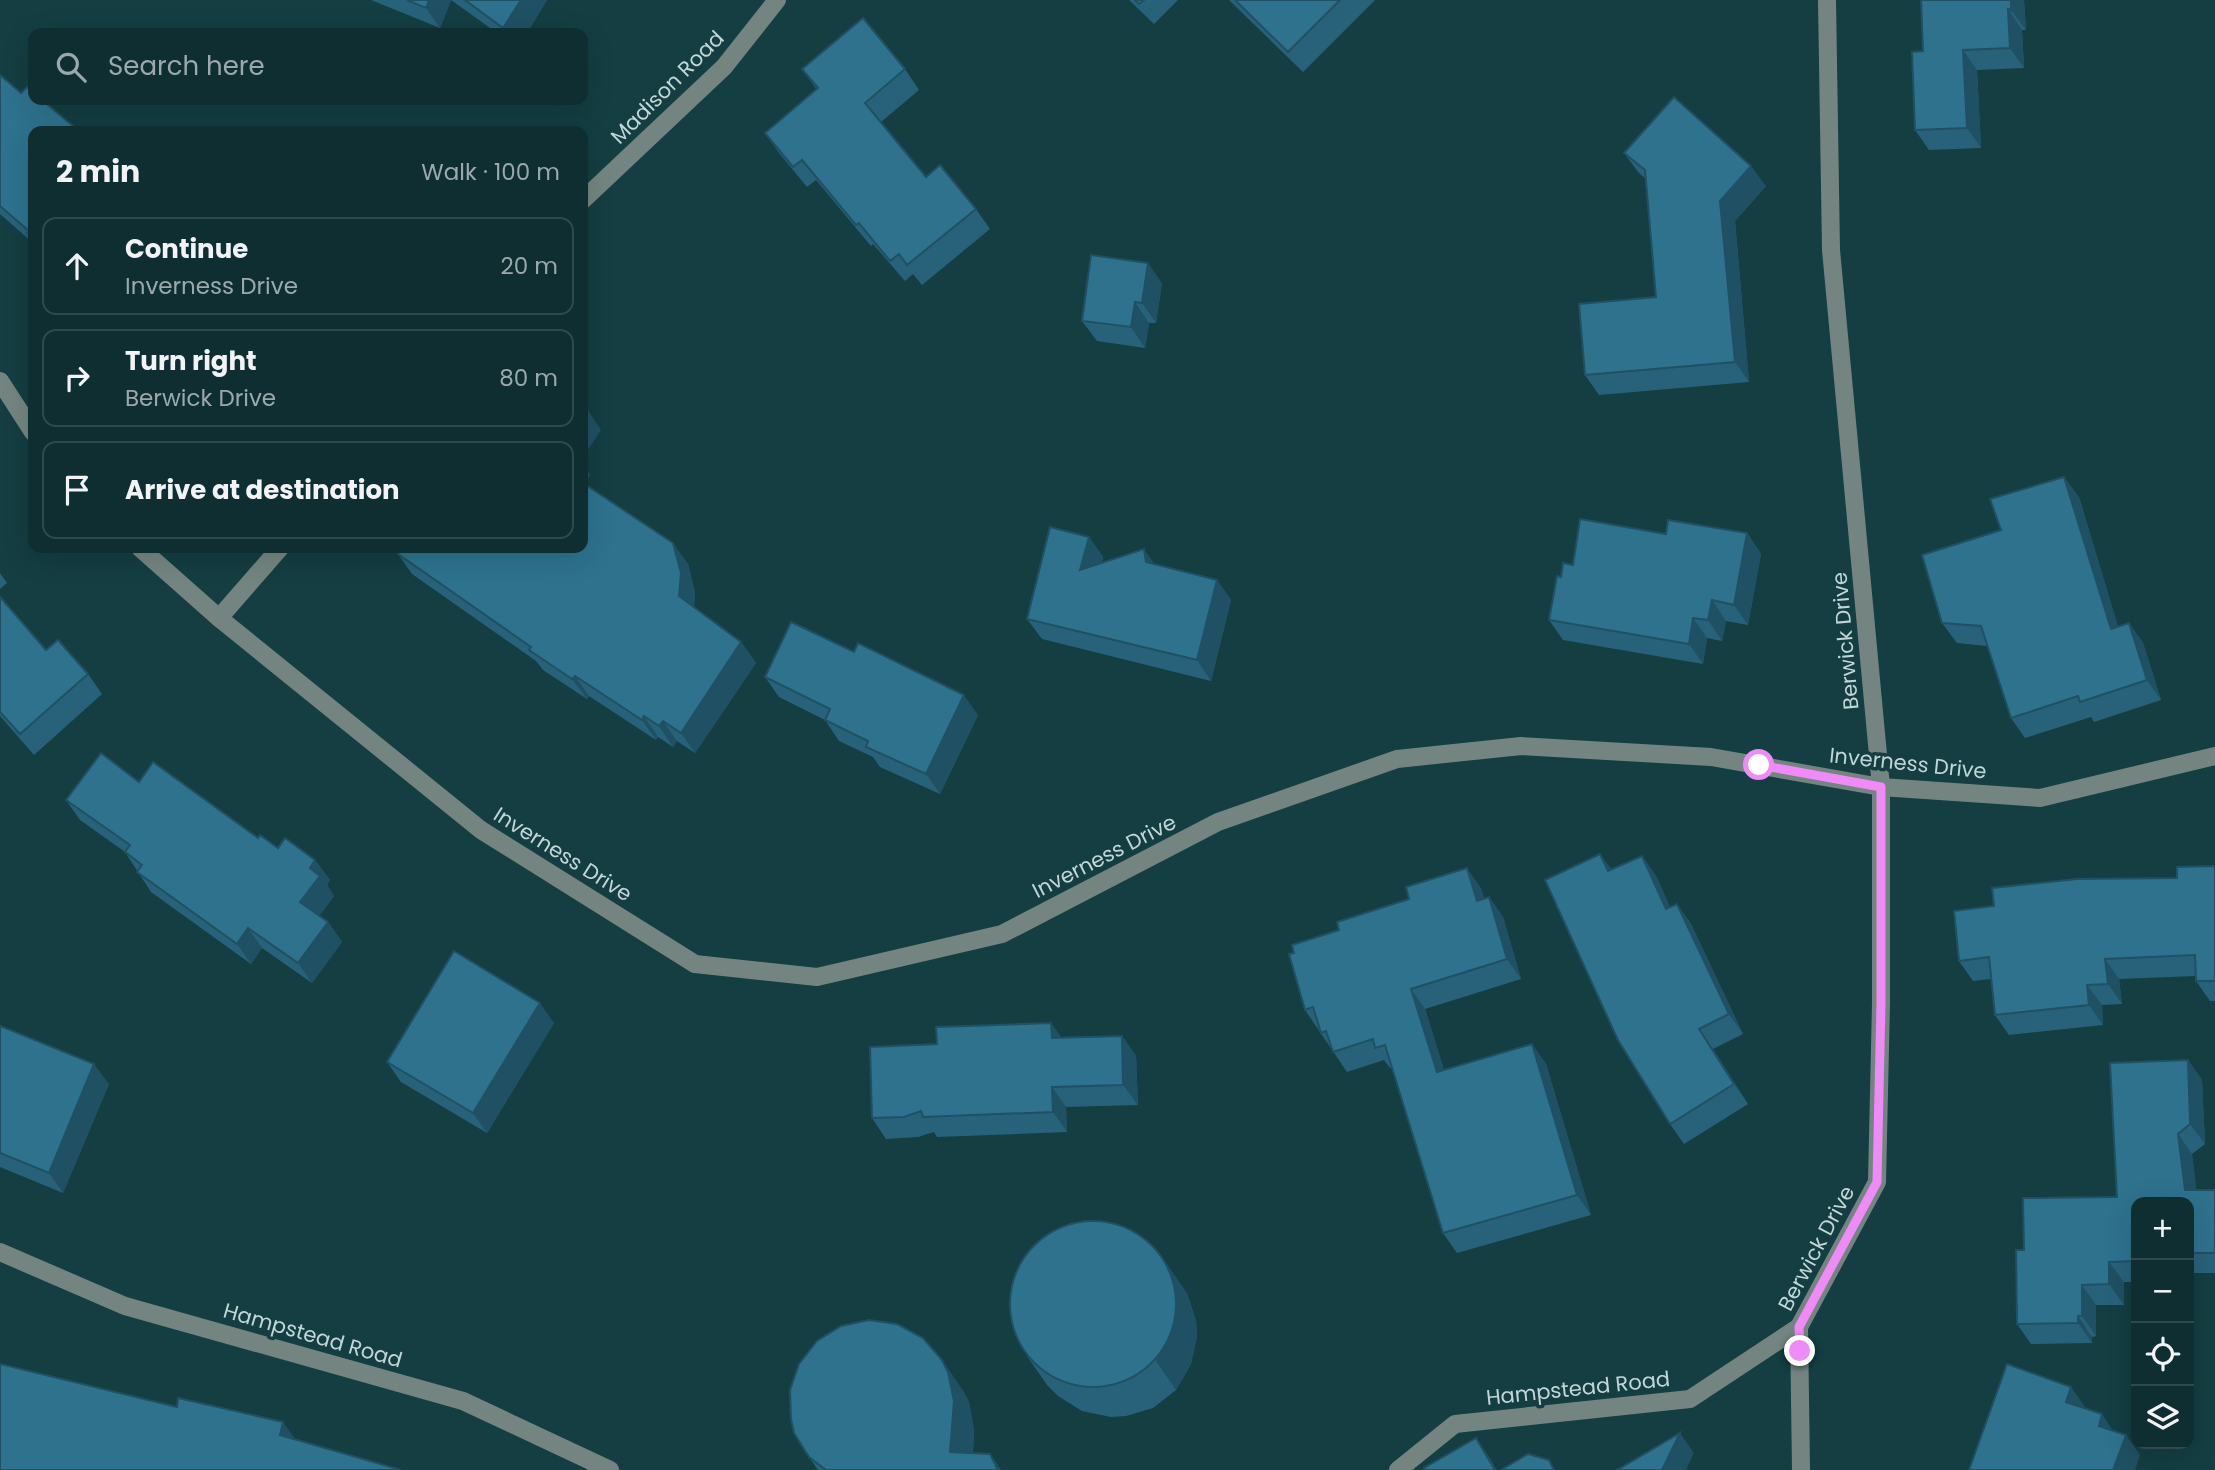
<!DOCTYPE html>
<meta charset="utf-8">
<style>
:root{--surface:#0f2e32;--page:#1d3a3e;--text:#f1f3f6;--muted:#9ba8ac;--line:#2f4a4d}
body{margin:0;font-family:Poppins,sans-serif;background:var(--page);color:var(--text)}
.controls{position:absolute;right:21px;bottom:21px;display:grid;overflow:hidden;border-radius:14px;box-shadow:0 7px 28px #0002}
.controls button{width:63px;height:63px;display:grid;place-items:center;padding:0;border:0;border-bottom:2px solid var(--line);background:var(--surface);color:var(--text);font:35px sans-serif}
.stop{position:absolute;width:21px;height:21px;margin:-16px;border:5px solid #ef8bf6;border-radius:50%;background:#fff}
.stop.end{background:#ef8bf6;border-color:#fff;box-shadow:0 2px 7px #0008}
.list{margin:0;padding:0;list-style:none}
h2{display:flex;justify-content:space-between;align-items:center;height:91px;margin:0;padding:0 28px;font-size:30px}
h2 small{font-size:23px;font-weight:400;color:var(--muted)}
.list li{display:grid;grid-template-columns:46px 1fr auto;gap:21px;align-items:center;box-sizing:border-box;height:98px;margin:0 14px 14px;padding:0 14px;border:2px solid var(--line);border-radius:14px}
.list b{display:block;font-size:26px;white-space:nowrap}
.list p{margin:0;font-size:23px;white-space:nowrap;color:var(--muted)}
.list em{font-size:23px;font-style:normal;color:var(--muted)}
.icon{flex:none;width:38px;height:38px;fill:none;stroke:currentColor;stroke-width:2;stroke-linecap:round;stroke-linejoin:round}
.map{position:relative;flex:none;width:2215px;height:1470px;overflow:hidden}
.search{position:absolute;background:var(--surface);box-shadow:0 7px 28px #0002;left:28px;top:28px;width:560px;height:77px;display:flex;align-items:center;gap:18px;box-sizing:border-box;padding:0 24px;border-radius:14px;color:var(--muted);font-size:26px}
.panel{position:absolute;background:var(--surface);box-shadow:0 7px 28px #0002;left:28px;top:126px;width:560px;height:427px;border-radius:14px}
.map>svg:first-child{display:block}
.lines{fill:none;stroke-linecap:round;stroke-linejoin:round}
.minor{stroke:#748581;stroke-width:18}
.wall{fill:#28627a}
.shaded-wall{fill:#205063}
.building{fill:#2e728e;stroke:#205063;stroke-width:2}
.route{stroke:#ef8bf6;stroke-width:9}
.labels{text-anchor:middle;dominant-baseline:central;stroke-width:7;stroke-linejoin:round;paint-order:stroke}
.street-label{font-size:21px;fill:#c1d6d8;stroke:#143e42}
</style>
<div class="map">
<svg width="2215" height="1470" viewBox="0 0 2215 1470">
<rect width="100%" height="100%" fill="#143e42"/>
<g class="lines">
<g class="minor">
<path d="M 583,200 L 724,67 L 777,0"/>
<path d="M 0,381 L 33,432"/>
<path d="M 140,548 L 219,618 L 481,830 L 695,964 L 817,977 L 1002,934 L 1218,822 L 1397,759 L 1521,746 L 1711,757 L 1881,787 L 2040,798 L 2215,756"/>
<path d="M 219,618 L 280,548"/>
<path d="M 0,1252 L 125,1306 L 463,1401 L 610,1470"/>
<path d="M 1398,1470 L 1455,1424 L 1690,1399 L 1799,1327"/>
<path d="M 1801,1470 L 1799,1327 L 1877,1182 L 1881,1003 L 1881,787 L 1831,250 L 1827,0"/>
</g>
</g>
<g class="wall">
<path d="M 371,0 L 451,0 L 440,28 Z"/>
<path d="M 451,0 L 547,0 L 527,33 L 497,33 Z"/>
<path d="M 1129,0 L 1178,0 L 1154,24 Z"/>
<path d="M 1229,0 L 1375,0 L 1303,72 Z"/>
<path d="M 2024,0 L 2026,30 L 2022,30 L 2024,68 L 1977,70 L 1981,148 L 1929,150 L 1915,130 L 1923,51 Z"/>
<path d="M 802,69 L 905,69 L 919,90 L 881,122 L 926,177 L 976,209 L 990,229 L 922,285 L 913,274 L 905,281 L 873,244 L 871,246 L 816,180 L 807,187 L 779,153 L 765,133 L 817,90 Z"/>
<path d="M 0,75 L 33,131 L 33,243 L 0,214 Z"/>
<path d="M 1624,153 L 1766,186 L 1735,221 L 1749,382 L 1599,395 L 1585,375 L 1656,297 L 1646,179 L 1639,173 Z"/>
<path d="M 1162,283 L 1156,323 L 1149,323 L 1145,348 L 1097,341 L 1082,321 Z"/>
<path d="M 583,465 L 590,475 L 584,484 L 688,564 L 695,593 L 694,607 L 741,642 L 756,663 L 695,753 L 677,741 L 673,747 L 658,737 L 656,740 L 589,696 L 587,699 L 543,670 L 536,661 L 412,574 L 398,554 L 583,548 Z"/>
<path d="M 2079,497 L 2118,627 L 2129,623 L 2143,643 L 2161,700 L 2094,722 L 2091,717 L 2025,738 L 2011,718 L 1987,646 L 1957,643 L 1942,623 L 2001,530 Z"/>
<path d="M 1747,533 L 1761,554 L 1748,625 L 1726,621 L 1722,641 L 1707,638 L 1703,664 L 1563,640 L 1549,620 L 1561,577 L 1573,565 L 1666,534 Z"/>
<path d="M 1089,537 L 1103,557 L 1102,563 L 1155,565 L 1217,580 L 1231,600 L 1211,681 L 1042,639 L 1027,619 Z"/>
<path d="M 0,573 L 7,583 L 0,589 Z"/>
<path d="M 0,597 L 46,650 L 88,674 L 102,694 L 34,755 L 0,716 Z"/>
<path d="M 765,677 L 978,715 L 940,794 L 880,767 L 873,757 L 839,741 L 825,720 L 779,697 Z"/>
<path d="M 139,782 L 278,848 L 315,860 L 330,880 L 327,885 L 334,896 L 319,916 L 328,922 L 342,942 L 312,983 L 262,948 L 251,964 L 151,892 L 125,852 L 80,820 L 66,800 Z"/>
<path d="M 1642,856 L 1656,876 L 1670,907 L 1677,904 L 1691,924 L 1743,1034 L 1713,1049 L 1748,1104 L 1684,1144 L 1670,1124 L 1611,869 Z"/>
<path d="M 2215,866 L 2215,1001 L 2210,1001 L 2196,981 L 2196,976 L 2119,979 L 2122,1004 L 2102,1005 L 2103,1025 L 2009,1035 L 1995,1015 L 1991,979 L 1973,981 L 1959,961 L 1994,906 L 2177,878 Z"/>
<path d="M 1481,888 L 1484,898 L 1489,897 L 1503,917 L 1521,979 L 1425,1009 L 1444,1070 L 1532,1044 L 1546,1064 L 1591,1215 L 1457,1253 L 1443,1233 L 1392,1067 L 1390,1068 L 1384,1060 L 1347,1072 L 1305,1010 L 1294,953 L 1339,930 Z"/>
<path d="M 554,1023 L 487,1133 L 401,1082 L 387,1062 Z"/>
<path d="M 1051,1023 L 1061,1037 L 1122,1036 L 1136,1056 L 1138,1105 L 1066,1107 L 1067,1132 L 937,1137 L 934,1132 L 918,1137 L 886,1139 L 872,1118 L 937,1044 Z"/>
<path d="M 0,1025 L 109,1084 L 63,1193 L 0,1167 Z"/>
<path d="M 2188,1060 L 2202,1080 L 2205,1144 L 2192,1154 L 2196,1190 L 2215,1190 L 2215,1273 L 2189,1273 L 2189,1202 L 2136,1202 L 2136,1282 L 2124,1282 L 2124,1305 L 2096,1305 L 2096,1336 L 2092,1337 L 2092,1343 L 2031,1344 L 2017,1324 L 2117,1197 Z"/>
<path d="M 1187,1293 L 1196,1321 L 1197,1336 L 1191,1364 L 1176,1390 L 1153,1408 L 1126,1416 L 1111,1417 L 1082,1411 L 1058,1396 L 1047,1385 L 1027,1356 Z"/>
<path d="M 962,1389 L 969,1402 L 974,1430 L 973,1453 L 990,1454 L 1001,1470 L 818,1470 L 809,1457 Z"/>
</g>
<g class="shaded-wall">
<path d="M 429,0 L 451,0 L 440,28 L 426,8 Z"/>
<path d="M 521,0 L 547,0 L 527,33 L 507,33 L 503,28 Z"/>
<path d="M 2011,0 L 2024,0 L 2026,30 L 2011,10 Z"/>
<path d="M 2008,9 L 2022,30 L 2024,68 L 2010,48 Z"/>
<path d="M 1963,50 L 1977,70 L 1981,148 L 1967,128 Z"/>
<path d="M 1751,166 L 1766,186 L 1735,221 L 1749,382 L 1735,362 L 1720,201 Z"/>
<path d="M 1148,263 L 1162,283 L 1156,323 L 1142,303 Z"/>
<path d="M 1135,302 L 1149,323 L 1145,348 L 1131,327 Z"/>
<path d="M 587,409 L 601,430 L 583,457 L 583,416 Z"/>
<path d="M 583,465 L 590,475 L 583,486 Z"/>
<path d="M 2064,477 L 2079,497 L 2125,649 L 2111,629 Z"/>
<path d="M 1747,533 L 1761,554 L 1748,625 L 1734,605 Z"/>
<path d="M 1089,537 L 1103,557 L 1095,590 L 1080,570 Z"/>
<path d="M 673,543 L 688,564 L 695,593 L 693,617 L 679,596 Z"/>
<path d="M 1144,549 L 1158,569 L 1146,562 Z"/>
<path d="M 1217,580 L 1231,600 L 1211,681 L 1197,660 Z"/>
<path d="M 1712,600 L 1726,621 L 1722,641 L 1708,620 Z"/>
<path d="M 1693,618 L 1707,638 L 1703,664 L 1689,644 Z"/>
<path d="M 2129,623 L 2143,643 L 2161,700 L 2147,680 Z"/>
<path d="M 741,642 L 756,663 L 695,753 L 681,733 Z"/>
<path d="M 575,676 L 589,696 L 587,699 L 572,679 Z"/>
<path d="M 964,695 L 978,715 L 940,794 L 926,774 Z"/>
<path d="M 644,716 L 658,737 L 656,740 L 642,720 Z"/>
<path d="M 663,721 L 677,741 L 673,747 L 659,726 Z"/>
<path d="M 1600,854 L 1615,874 L 1608,871 Z"/>
<path d="M 1642,856 L 1656,876 L 1680,929 L 1666,909 Z"/>
<path d="M 315,860 L 330,880 L 327,885 L 334,896 L 314,922 L 300,902 L 310,868 Z"/>
<path d="M 1467,868 L 1481,888 L 1491,921 L 1477,901 Z"/>
<path d="M 1489,897 L 1503,917 L 1521,979 L 1507,959 Z"/>
<path d="M 1677,904 L 1691,924 L 1743,1034 L 1729,1014 Z"/>
<path d="M 328,922 L 342,942 L 312,983 L 298,963 Z"/>
<path d="M 248,928 L 262,948 L 251,964 L 237,944 Z"/>
<path d="M 2105,959 L 2119,979 L 2122,1004 L 2108,984 Z"/>
<path d="M 2087,985 L 2102,1005 L 2103,1025 L 2089,1005 Z"/>
<path d="M 1411,989 L 1425,1009 L 1451,1092 L 1437,1072 Z"/>
<path d="M 540,1003 L 554,1023 L 487,1133 L 473,1113 Z"/>
<path d="M 1051,1023 L 1065,1043 L 1052,1038 Z"/>
<path d="M 1699,1029 L 1713,1049 L 1748,1104 L 1734,1084 Z"/>
<path d="M 1122,1036 L 1136,1056 L 1138,1105 L 1123,1085 Z"/>
<path d="M 1532,1044 L 1546,1064 L 1591,1215 L 1577,1195 Z"/>
<path d="M 2188,1060 L 2202,1080 L 2205,1144 L 2190,1124 Z"/>
<path d="M 94,1064 L 109,1084 L 63,1193 L 49,1173 Z"/>
<path d="M 1052,1087 L 1066,1107 L 1067,1132 L 1053,1112 Z"/>
<path d="M 2178,1134 L 2192,1154 L 2199,1210 L 2185,1190 Z"/>
<path d="M 2109,1262 L 2124,1282 L 2124,1305 L 2109,1284 Z"/>
<path d="M 1167,1264 L 1187,1293 L 1196,1321 L 1197,1336 L 1191,1364 L 1176,1390 L 1156,1361 Z"/>
<path d="M 2082,1285 L 2096,1305 L 2096,1336 L 2082,1316 Z"/>
<path d="M 2078,1316 L 2092,1337 L 2092,1343 L 2078,1323 Z"/>
<path d="M 942,1360 L 962,1389 L 969,1402 L 974,1430 L 972,1470 L 950,1452 Z"/>
<path d="M 2071,1387 L 2085,1407 L 2080,1422 L 2066,1402 Z"/>
<path d="M 2102,1414 L 2116,1435 L 2099,1426 Z"/>
<path d="M 283,1422 L 297,1442 L 280,1435 Z"/>
<path d="M 1680,1433 L 1694,1453 L 1686,1470 L 1662,1470 Z"/>
<path d="M 2126,1435 L 2140,1455 L 2135,1470 L 2113,1470 Z"/>
<path d="M 1476,1438 L 1490,1458 L 1497,1470 L 1495,1470 Z"/>
<path d="M 990,1454 L 1001,1470 L 998,1470 Z"/>
</g>
<g class="building">
<path d="M 407,0 L 429,0 L 426,8 Z"/>
<path d="M 465,0 L 521,0 L 503,28 Z"/>
<path d="M 1135,0 L 1144,0 L 1139,4 Z"/>
<path d="M 1235,0 L 1340,0 L 1288,52 Z"/>
<path d="M 1921,0 L 2011,0 L 2011,10 L 2008,9 L 2010,48 L 1963,50 L 1967,128 L 1915,130 L 1912,52 L 1923,51 Z"/>
<path d="M 863,18 L 905,69 L 865,103 L 926,177 L 940,165 L 976,209 L 907,265 L 899,254 L 890,261 L 859,223 L 856,225 L 802,160 L 793,167 L 765,133 L 818,88 L 802,69 Z"/>
<path d="M 0,75 L 21,93 L 27,87 L 33,92 L 33,100 L 42,100 L 79,131 L 33,131 L 33,239 L 27,233 L 29,231 L 0,206 Z"/>
<path d="M 1674,97 L 1751,166 L 1720,201 L 1735,362 L 1585,375 L 1579,304 L 1656,297 L 1645,170 L 1624,153 Z"/>
<path d="M 1091,255 L 1148,263 L 1142,303 L 1135,302 L 1131,327 L 1082,321 Z"/>
<path d="M 583,406 L 587,409 L 583,416 Z"/>
<path d="M 2064,477 L 2111,629 L 2129,623 L 2147,680 L 2080,702 L 2078,696 L 2011,718 L 1981,626 L 1942,623 L 1922,555 L 2001,530 L 1990,499 Z"/>
<path d="M 583,483 L 673,543 L 681,573 L 679,596 L 741,642 L 681,733 L 663,721 L 659,726 L 644,716 L 642,720 L 575,676 L 572,679 L 529,650 L 531,647 L 398,554 L 402,548 L 583,548 Z"/>
<path d="M 1580,519 L 1666,534 L 1668,520 L 1747,533 L 1734,605 L 1712,600 L 1708,620 L 1693,618 L 1689,644 L 1549,620 L 1557,576 L 1561,577 L 1563,563 L 1573,565 Z"/>
<path d="M 1050,527 L 1089,537 L 1080,570 L 1144,549 L 1146,562 L 1217,580 L 1197,660 L 1027,619 Z"/>
<path d="M 0,597 L 46,650 L 58,640 L 88,674 L 20,734 L 0,712 Z"/>
<path d="M 791,622 L 854,652 L 858,643 L 964,695 L 926,774 L 866,747 L 868,741 L 825,720 L 830,709 L 765,677 Z"/>
<path d="M 101,753 L 139,782 L 153,762 L 258,838 L 260,835 L 278,848 L 285,838 L 315,860 L 310,868 L 320,876 L 300,902 L 328,922 L 298,963 L 248,928 L 237,944 L 137,872 L 142,865 L 125,852 L 130,845 L 66,800 Z"/>
<path d="M 1600,854 L 1608,871 L 1642,856 L 1666,909 L 1677,904 L 1729,1014 L 1699,1029 L 1734,1084 L 1670,1124 L 1618,1040 L 1545,880 Z"/>
<path d="M 2215,866 L 2215,981 L 2196,981 L 2195,955 L 2105,959 L 2108,984 L 2087,985 L 2089,1005 L 1995,1015 L 1989,957 L 1959,961 L 1954,911 L 1994,906 L 1992,888 L 2077,879 L 2177,878 L 2177,867 Z"/>
<path d="M 1467,868 L 1477,901 L 1489,897 L 1507,959 L 1411,989 L 1437,1072 L 1532,1044 L 1577,1195 L 1443,1233 L 1385,1045 L 1375,1048 L 1373,1039 L 1333,1052 L 1326,1031 L 1321,1033 L 1313,1007 L 1305,1010 L 1289,954 L 1294,953 L 1292,945 L 1339,930 L 1337,922 L 1409,899 L 1406,887 Z"/>
<path d="M 454,951 L 540,1003 L 473,1113 L 387,1062 Z"/>
<path d="M 1051,1023 L 1052,1038 L 1122,1036 L 1123,1085 L 1052,1087 L 1053,1112 L 923,1117 L 921,1111 L 904,1117 L 872,1118 L 870,1047 L 937,1044 L 936,1027 Z"/>
<path d="M 0,1026 L 94,1064 L 49,1173 L 0,1153 Z"/>
<path d="M 2188,1060 L 2190,1124 L 2178,1134 L 2185,1190 L 2215,1190 L 2215,1253 L 2189,1253 L 2189,1202 L 2136,1202 L 2136,1261 L 2109,1262 L 2109,1284 L 2082,1285 L 2082,1316 L 2078,1316 L 2078,1323 L 2017,1324 L 2016,1250 L 2024,1250 L 2023,1198 L 2117,1197 L 2110,1063 Z"/>
<circle cx="1093" cy="1304" r="83"/>
<path d="M 869,1320 L 897,1324 L 923,1338 L 942,1360 L 948,1372 L 954,1401 L 950,1452 L 990,1454 L 998,1470 L 826,1470 L 809,1457 L 794,1433 L 791,1419 L 790,1390 L 799,1364 L 817,1341 L 841,1326 Z"/>
<path d="M 0,1364 L 177,1407 L 178,1398 L 283,1422 L 280,1435 L 401,1470 L 0,1470 Z"/>
<path d="M 2007,1364 L 2071,1387 L 2066,1402 L 2102,1414 L 2099,1426 L 2126,1435 L 2113,1470 L 1969,1470 Z"/>
<path d="M 1680,1433 L 1662,1470 L 1617,1470 Z"/>
<path d="M 1476,1438 L 1495,1470 L 1425,1470 L 1424,1468 Z"/>
<path d="M 1528,1454 L 1549,1460 L 1554,1470 L 1501,1470 Z"/>
</g>
<g class="lines">
<path class="route" d="M 1759,765 L 1881,787 L 1881,1003 L 1877,1182 L 1799,1327 L 1800,1351"/>
</g>
<g class="labels">
<g class="street-label">
<text transform="translate(667 87) rotate(-45)">Madison Road</text>
<text transform="translate(1845 641) rotate(-95)">Berwick Drive</text>
<text transform="translate(1908 763) rotate(6)">Inverness Drive</text>
<text transform="translate(563 854) rotate(32)">Inverness Drive</text>
<text transform="translate(1104 856) rotate(-27)">Inverness Drive</text>
<text transform="translate(1816 1248) rotate(-62)">Berwick Drive</text>
<text transform="translate(313 1335) rotate(16)">Hampstead Road</text>
<text transform="translate(1578 1388) rotate(-6)">Hampstead Road</text>
</g>
</g>
</svg>
<div class="controls">
<button>+</button>
<button>−</button>
<button><svg class="icon" aria-label="locate" viewBox="0 0 24 24"><circle cx="12" cy="12" r="6"/><path d="M12 2v4M12 18v4M2 12h4M18 12h4"/></svg></button>
<button><svg class="icon" aria-label="layers" viewBox="0 0 24 24"><path d="M12 4l9 5-9 5-9-5zM3 14l9 5 9-5"/></svg></button>
</div>
<div class="stop" style="left:1759px;top:765px"></div>
<div class="stop end" style="left:1800px;top:1351px"></div>
<div class="search"><svg class="icon" aria-label="search" viewBox="0 0 24 24"><circle cx="10" cy="10" r="6"/><path d="M15 15l6 6"/></svg>Search here</div>
<section class="panel">
<h2>2 min<small>Walk · 100 m</small></h2>
<ul class="list">
<li><svg class="icon" aria-label="ahead" viewBox="0 0 24 24"><path d="M12 20V5M6 11l6-6 6 6"/></svg><div><b>Continue</b><p>Inverness Drive</p></div><em>20 m</em></li>
<li><svg class="icon" aria-label="right" viewBox="0 0 24 24"><path d="M7 20v-9h11M14 6l5 5-5 5"/></svg><div><b>Turn right</b><p>Berwick Drive</p></div><em>80 m</em></li>
<li><svg class="icon" aria-label="arrive" viewBox="0 0 24 24"><path d="M6 21V4h12l-3 4 3 4H6"/></svg><div><b>Arrive at destination</b></div></li>
</ul>
</section>
</div>
